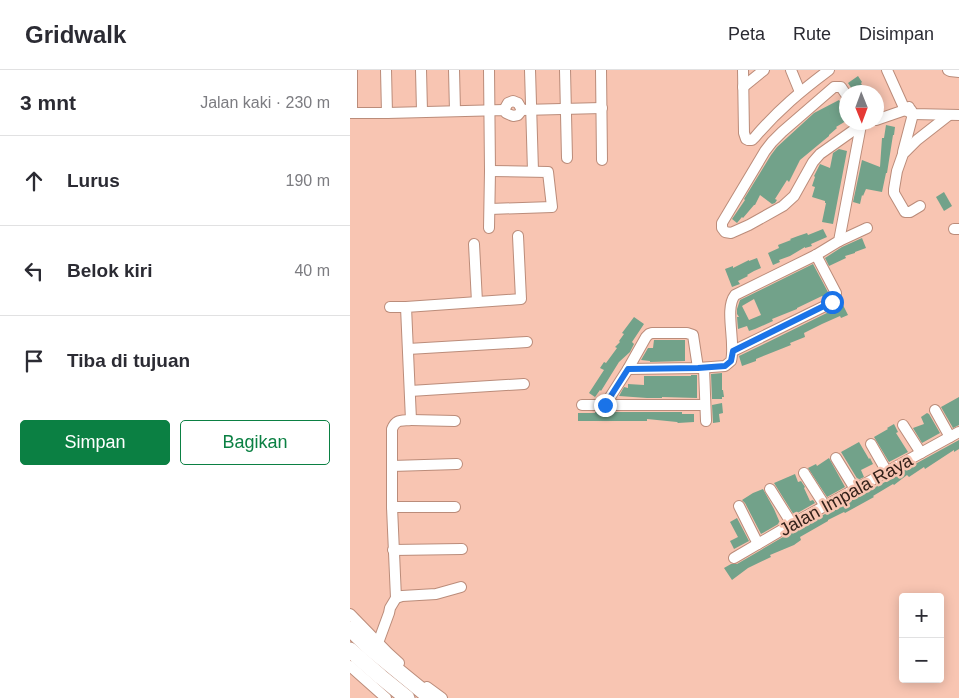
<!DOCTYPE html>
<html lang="id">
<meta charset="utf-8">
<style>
:root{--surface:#fff;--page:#f7f7f7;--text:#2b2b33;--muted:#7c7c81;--line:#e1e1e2;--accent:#0b8043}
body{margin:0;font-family:Arial,sans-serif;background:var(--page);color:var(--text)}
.controls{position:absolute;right:15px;bottom:15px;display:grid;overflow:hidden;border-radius:5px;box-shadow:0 2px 12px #0003}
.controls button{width:45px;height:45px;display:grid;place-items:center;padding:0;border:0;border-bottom:1px solid var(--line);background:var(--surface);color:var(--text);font:25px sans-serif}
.compass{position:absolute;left:489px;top:15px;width:45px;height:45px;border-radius:50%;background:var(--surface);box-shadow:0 2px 12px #0003;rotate:179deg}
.stop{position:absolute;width:15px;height:15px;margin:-11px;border:4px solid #1a73e8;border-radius:50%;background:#fff}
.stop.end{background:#1a73e8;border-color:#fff;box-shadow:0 1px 5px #0008}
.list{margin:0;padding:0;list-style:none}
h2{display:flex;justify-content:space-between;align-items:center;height:65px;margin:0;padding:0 20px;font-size:21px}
h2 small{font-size:16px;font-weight:400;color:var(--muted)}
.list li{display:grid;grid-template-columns:32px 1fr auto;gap:15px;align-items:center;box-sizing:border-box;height:90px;padding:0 20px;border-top:1px solid var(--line)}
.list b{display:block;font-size:19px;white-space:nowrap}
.list em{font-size:16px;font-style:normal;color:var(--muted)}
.actions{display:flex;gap:10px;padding:15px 20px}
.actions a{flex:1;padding:11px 0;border:1px solid var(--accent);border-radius:5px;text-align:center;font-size:18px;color:var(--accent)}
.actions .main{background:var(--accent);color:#fff}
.icon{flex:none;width:28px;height:28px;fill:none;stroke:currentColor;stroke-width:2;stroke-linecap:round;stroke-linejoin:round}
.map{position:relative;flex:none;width:609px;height:628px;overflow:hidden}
header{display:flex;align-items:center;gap:30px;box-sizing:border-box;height:70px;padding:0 25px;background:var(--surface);border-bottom:1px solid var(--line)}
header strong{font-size:24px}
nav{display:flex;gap:28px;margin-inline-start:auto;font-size:18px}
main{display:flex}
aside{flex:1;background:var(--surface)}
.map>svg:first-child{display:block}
.building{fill:#72a28a;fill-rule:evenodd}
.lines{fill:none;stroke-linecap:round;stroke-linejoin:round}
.minor-casing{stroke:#bb8c7a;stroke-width:12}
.highway-casing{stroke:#bb8c7a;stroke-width:17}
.minor{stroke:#fff;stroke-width:10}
.highway{stroke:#fff;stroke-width:15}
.route{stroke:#1a73e8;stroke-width:6}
.labels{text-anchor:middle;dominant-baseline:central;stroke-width:5;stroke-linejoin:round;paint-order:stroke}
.street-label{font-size:18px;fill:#34211a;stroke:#f8c5b2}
</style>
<header>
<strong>Gridwalk</strong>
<nav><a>Peta</a><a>Rute</a><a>Disimpan</a></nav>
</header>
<main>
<aside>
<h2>3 mnt<small>Jalan kaki · 230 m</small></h2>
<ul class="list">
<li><svg class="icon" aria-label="ahead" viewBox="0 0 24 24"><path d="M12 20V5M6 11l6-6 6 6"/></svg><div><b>Lurus</b></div><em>190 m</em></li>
<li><svg class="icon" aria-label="left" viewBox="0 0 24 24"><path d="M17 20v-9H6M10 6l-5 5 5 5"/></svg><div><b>Belok kiri</b></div><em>40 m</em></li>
<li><svg class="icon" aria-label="arrive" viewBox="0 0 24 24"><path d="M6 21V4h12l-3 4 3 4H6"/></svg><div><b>Tiba di tujuan</b></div></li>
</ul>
<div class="actions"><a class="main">Simpan</a><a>Bagikan</a></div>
</aside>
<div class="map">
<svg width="609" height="628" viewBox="0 0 609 628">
<rect width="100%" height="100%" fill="#f8c5b2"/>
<g class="building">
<path d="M 508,6 L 512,12 L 511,13 L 515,22 L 504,22 L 498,13 Z"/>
<path d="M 489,30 L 495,41 L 496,40 L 496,51 L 486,57 L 487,58 L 479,65 L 479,66 L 450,90 L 439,112 L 437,110 L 425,129 L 427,130 L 425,133 L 422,134 L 410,125 L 405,135 L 404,135 L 393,148 L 392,147 L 387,153 L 382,149 L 395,130 L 394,129 L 421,85 L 427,77 L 464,43 Z"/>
<path d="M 536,55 L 545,57 L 544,65 L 543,65 L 537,103 L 536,103 L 532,122 L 516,119 L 513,126 L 512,125 L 510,134 L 503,132 L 512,90 L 530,97 L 532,68 L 534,68 Z"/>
<path d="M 489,79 L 497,81 L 483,154 L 472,152 L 476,133 L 475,133 L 475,131 L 462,127 L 465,117 L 462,116 L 465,107 L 464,106 L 470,94 L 480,98 L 483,83 Z"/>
<path d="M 594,122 L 602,136 L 594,141 L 586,127 Z"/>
<path d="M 473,159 L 477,167 L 461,174 L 462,176 L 455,178 L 455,177 L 440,186 L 429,190 L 430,192 L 423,195 L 418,183 L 429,178 L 428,175 L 441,170 L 440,169 L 448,166 L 457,163 L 458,165 Z"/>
<path d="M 512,168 L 516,178 L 505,182 L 505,183 L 495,186 L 496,188 L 479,196 L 475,188 L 492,177 Z"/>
<path d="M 407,188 L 411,198 L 404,201 L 397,205 L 398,206 L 388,211 L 390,214 L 382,217 L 375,199 L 383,196 L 383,198 L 399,190 L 399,191 Z"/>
<path d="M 463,194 L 479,224 L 473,227 L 472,226 L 447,238 L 447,239 L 422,249 L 423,251 L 405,259 L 399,261 L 397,256 L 388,259 L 387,247 L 389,247 L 387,244 L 387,239 L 390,230 ZM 404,229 L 411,245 L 399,250 L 392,236 Z"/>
<path d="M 493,235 L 498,245 L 491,248 L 490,246 L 472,254 L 454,263 L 455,267 L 440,273 L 441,275 L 406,289 L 406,291 L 392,296 L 389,286 L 412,275 Z"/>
<path d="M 284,247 L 294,254 L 282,272 L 284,274 L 280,282 L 269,292 L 251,321 L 250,320 L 245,327 L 239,323 L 254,300 L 250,298 L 254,292 L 256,293 L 267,278 L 265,277 L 270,272 L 269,271 L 274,264 L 272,263 Z"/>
<path d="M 304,270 L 335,270 L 335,291 L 300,292 L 300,291 L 291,290 L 298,278 L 303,278 Z"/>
<path d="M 372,303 L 372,320 L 373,320 L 374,327 L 372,327 L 372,329 L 362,329 L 361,304 Z"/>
<path d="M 341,305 L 347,305 L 347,328 L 312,327 L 312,328 L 297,328 L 269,326 L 274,317 L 278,318 L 278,314 L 294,315 L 294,306 L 341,306 Z"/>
<path d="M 609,327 L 609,355 L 603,358 L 591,337 Z"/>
<path d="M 372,333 L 373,343 L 369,344 L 370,352 L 363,353 L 362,335 Z"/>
<path d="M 245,342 L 332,342 L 332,344 L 344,344 L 344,352 L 328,353 L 327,352 L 297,349 L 297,351 L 228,351 L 228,343 L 245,343 Z"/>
<path d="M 577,343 L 579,344 L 590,363 L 572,373 L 563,358 L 574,354 L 571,347 Z"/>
<path d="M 544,354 L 548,362 L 546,363 L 558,382 L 539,392 L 524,367 L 538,359 L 537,358 Z"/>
<path d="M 609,370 L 609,379 L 604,382 L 604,380 L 575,399 L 574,397 L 559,407 L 557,405 L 544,415 L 543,414 L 523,426 L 524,427 L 495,443 L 494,442 L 478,450 L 478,451 L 450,467 L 451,470 L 444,475 L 420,485 L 421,487 L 398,498 L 382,510 L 374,498 L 381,494 L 387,494 L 445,460 L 535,412 L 547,404 Z"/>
<path d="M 509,372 L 519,389 L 520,388 L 523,394 L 511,400 L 514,407 L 508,410 L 491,382 Z"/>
<path d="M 479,388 L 495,417 L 477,427 L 458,398 L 466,394 L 467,396 Z"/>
<path d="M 445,404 L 448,412 L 451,411 L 455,417 L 454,418 L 460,431 L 463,430 L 465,433 L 444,445 L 424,413 Z"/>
<path d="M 413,419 L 424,439 L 430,453 L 411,464 L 395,433 L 392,430 L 403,423 Z"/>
<path d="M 387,448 L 399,471 L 384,479 L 380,471 L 388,467 L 380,452 Z"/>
</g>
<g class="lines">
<defs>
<g id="minor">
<path d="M 36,0 L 37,43"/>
<path d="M 71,0 L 72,41"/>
<path d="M 104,0 L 105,41"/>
<path d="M 139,0 L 140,101 L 139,158"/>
<path d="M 180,0 L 183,101"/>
<path d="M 215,0 L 217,88"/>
<path d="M 251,0 L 252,90"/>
<path d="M 393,0 L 394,63 L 396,69 L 398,70 L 402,70 L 405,67 C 428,40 451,21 479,0"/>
<path d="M 441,0 L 450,22"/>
<path d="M 537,0 L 555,40 L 563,44 L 609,45"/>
<path d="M 598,0 L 600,1 L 609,2"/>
<path d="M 393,17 L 414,0"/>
<path d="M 497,26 L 491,17 L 484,17 L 432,62 L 422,72 L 415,81 L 372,153 L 372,158 L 375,162 L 381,163 L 399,155 L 433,136 L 444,126 L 463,92 L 470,84 L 511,55 L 519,52"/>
<path d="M 154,40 L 158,33 L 163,31 L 168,33 L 172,40"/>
<path d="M 0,43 L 37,43 L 154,40 L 156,43 L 163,46 L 168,45 L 172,40 L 252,38"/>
<path d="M 2,43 L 2,0"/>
<path d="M 526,50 L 555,40 L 559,37"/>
<path d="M 553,82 L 563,44 L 561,40"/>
<path d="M 570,136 L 560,142 L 555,142 L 544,123 L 544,119 L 547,101 L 553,84 L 567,70 L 599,45"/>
<path d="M 140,139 L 202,137 L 198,102 L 140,101"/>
<path d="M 604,159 L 609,159"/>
<path d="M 489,171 L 517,158"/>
<path d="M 124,174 L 127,232"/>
<path d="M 40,237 L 56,237"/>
<path d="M 58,279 L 177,272"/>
<path d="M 383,281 L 479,234 L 485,229 L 486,223 L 466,185"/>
<path d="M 348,298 L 343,265 L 337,263 L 302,263 L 299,264 L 296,267 L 278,299 L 255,335 L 355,335"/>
<path d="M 354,298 L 356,351"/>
<path d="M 278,299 L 348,298 L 375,296 L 381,291 C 386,272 374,239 385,225 L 466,185 L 489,171 L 511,55 L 510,52"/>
<path d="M 60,321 L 174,314"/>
<path d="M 232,335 L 255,335"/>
<path d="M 585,340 L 600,367"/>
<path d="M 61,350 L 105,351"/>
<path d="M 553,355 L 571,383"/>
<path d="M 521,374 L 537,402"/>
<path d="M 486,388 L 505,419"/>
<path d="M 42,396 L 107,394"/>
<path d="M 454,403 L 475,436"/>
<path d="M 420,419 L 442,454"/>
<path d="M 389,436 L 408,474"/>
<path d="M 42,437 L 105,437"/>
<path d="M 43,480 L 112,479"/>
<path d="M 384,488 L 442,454 L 609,362"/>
<path d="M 111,517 L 86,524 L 52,526 L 46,528 L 42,437 L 42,359 C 46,349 51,351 61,350 L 56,237 L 171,229 L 168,166"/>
<path d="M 0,544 L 38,583 L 49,593"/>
<path d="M 28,573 L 39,543 L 40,538 L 46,528"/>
<path d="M 0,596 L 36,628"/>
<path d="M 77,617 L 92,628"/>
</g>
<g id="highway">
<path d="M 0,559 L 21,579 L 81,628"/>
<path d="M 0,580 L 31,607 L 57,628"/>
</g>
</defs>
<use href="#minor" class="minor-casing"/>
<use href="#highway" class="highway-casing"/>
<use href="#minor" class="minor"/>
<use href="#highway" class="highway"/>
</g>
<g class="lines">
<path class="route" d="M 255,335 L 278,299 L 348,298 L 375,296 L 381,291 L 383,281 L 482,232"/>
</g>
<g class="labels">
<g class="street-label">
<text transform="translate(496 425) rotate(-29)">Jalan Impala Raya</text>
</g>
</g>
</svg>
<div class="controls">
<button>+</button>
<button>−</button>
</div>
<svg class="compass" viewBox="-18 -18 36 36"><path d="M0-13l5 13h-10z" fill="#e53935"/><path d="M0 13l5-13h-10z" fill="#7c7c81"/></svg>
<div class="stop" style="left:482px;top:232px"></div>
<div class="stop end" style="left:255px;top:335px"></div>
</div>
</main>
